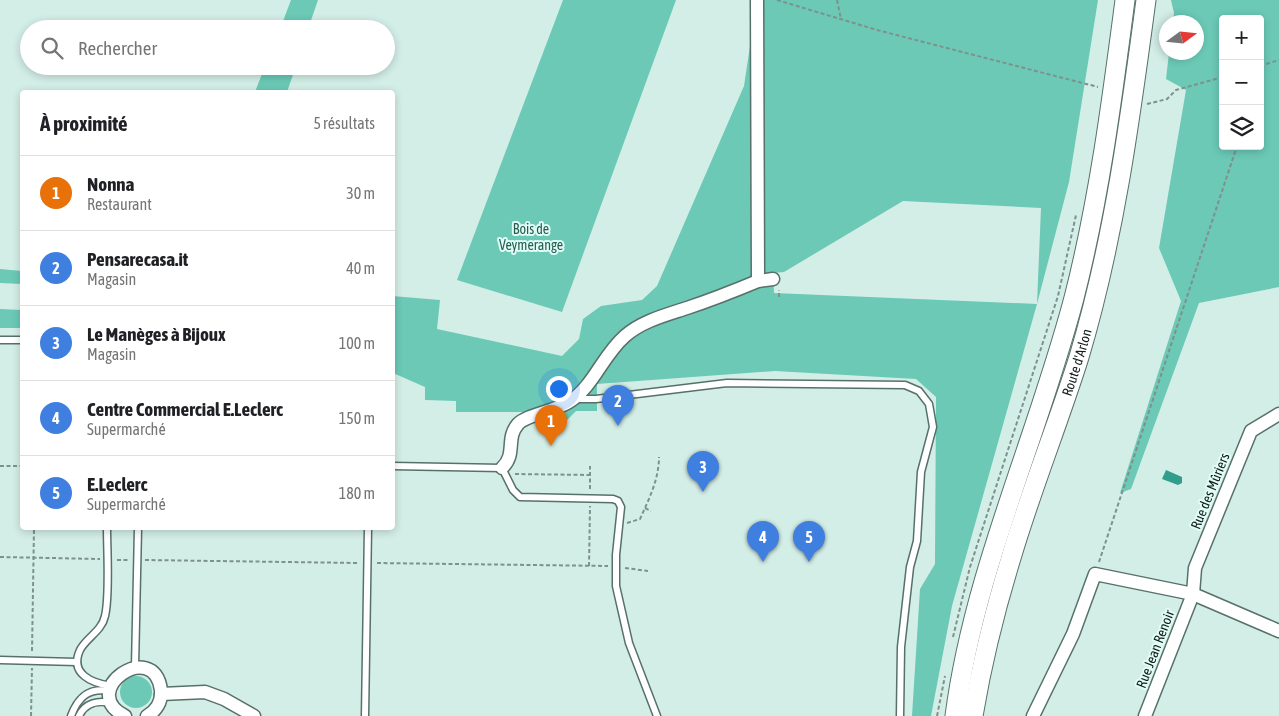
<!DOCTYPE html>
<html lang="fr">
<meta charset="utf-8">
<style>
:root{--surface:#fff;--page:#f2f2f2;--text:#202124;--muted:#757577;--line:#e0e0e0;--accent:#ea580c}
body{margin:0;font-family:"Asap Condensed",sans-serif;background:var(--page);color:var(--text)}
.controls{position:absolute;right:15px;top:15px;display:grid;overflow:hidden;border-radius:5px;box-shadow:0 2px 8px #0003}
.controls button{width:45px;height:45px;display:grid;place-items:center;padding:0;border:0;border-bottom:1px solid var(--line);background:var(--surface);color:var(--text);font:25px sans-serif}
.compass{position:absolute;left:1159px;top:15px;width:45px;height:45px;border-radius:50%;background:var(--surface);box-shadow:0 2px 8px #0003;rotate:75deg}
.you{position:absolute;left:558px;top:388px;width:18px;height:18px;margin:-12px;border:4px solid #fff;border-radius:50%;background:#1a73e8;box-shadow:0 0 0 8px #1a73e833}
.badge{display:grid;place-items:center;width:32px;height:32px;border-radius:50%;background:var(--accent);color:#fff;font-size:16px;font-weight:700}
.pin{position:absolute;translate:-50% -41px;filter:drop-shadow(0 1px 2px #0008)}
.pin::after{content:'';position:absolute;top:26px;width:18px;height:15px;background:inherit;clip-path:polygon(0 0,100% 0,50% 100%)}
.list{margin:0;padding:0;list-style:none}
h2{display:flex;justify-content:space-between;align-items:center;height:65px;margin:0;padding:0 20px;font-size:21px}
h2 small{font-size:16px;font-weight:400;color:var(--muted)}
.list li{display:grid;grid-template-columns:32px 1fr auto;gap:15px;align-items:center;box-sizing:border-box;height:75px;padding:0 20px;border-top:1px solid var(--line)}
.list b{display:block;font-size:19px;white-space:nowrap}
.list p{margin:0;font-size:16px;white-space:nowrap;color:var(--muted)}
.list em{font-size:16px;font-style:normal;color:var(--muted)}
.icon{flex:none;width:28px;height:28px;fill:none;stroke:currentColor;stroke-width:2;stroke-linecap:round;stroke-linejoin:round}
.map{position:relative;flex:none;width:1279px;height:716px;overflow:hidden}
.search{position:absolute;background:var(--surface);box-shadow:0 2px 8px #0003;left:20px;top:20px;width:375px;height:55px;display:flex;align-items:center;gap:12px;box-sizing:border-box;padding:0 18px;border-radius:28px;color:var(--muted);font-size:19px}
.panel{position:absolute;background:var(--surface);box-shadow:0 2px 8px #0003;left:20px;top:90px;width:375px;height:440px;border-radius:5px}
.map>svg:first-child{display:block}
.green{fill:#6bc9b6;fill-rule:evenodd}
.water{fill:#319d8b}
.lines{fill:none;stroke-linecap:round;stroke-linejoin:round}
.service-casing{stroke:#57706a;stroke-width:9}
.minor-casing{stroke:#57706a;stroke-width:15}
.primary-casing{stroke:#57706a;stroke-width:21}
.path{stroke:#7e918d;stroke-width:2;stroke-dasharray:4 2.5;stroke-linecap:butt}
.service{stroke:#fff;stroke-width:6}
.minor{stroke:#fff;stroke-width:12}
.primary{stroke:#fff;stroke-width:19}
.labels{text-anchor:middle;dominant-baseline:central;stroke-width:4;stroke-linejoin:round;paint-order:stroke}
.park-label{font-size:14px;fill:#255d53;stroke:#e0fcf5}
.street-label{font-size:14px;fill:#131c1a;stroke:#e0fcf5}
</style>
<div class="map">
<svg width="1279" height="716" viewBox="0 0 1279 716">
<rect width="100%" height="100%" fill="#d3eee7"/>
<g class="green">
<path d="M 291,0 L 318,0 L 308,29 L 280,29 Z"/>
<path d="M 563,0 L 676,0 L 562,312 L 457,280 Z"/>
<path d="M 757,0 L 1098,0 L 1069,182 L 1037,304 L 952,606 L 931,716 L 912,716 L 920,589 L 935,564 L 936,397 L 916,379 L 775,371 L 597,384 L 597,411 L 576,411 L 566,421 L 551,412 L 456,412 L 456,401 L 425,400 L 425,387 L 393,373 L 392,296 L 440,300 L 437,329 L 562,356 L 579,339 L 583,319 L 601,306 L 642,300 L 657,286 L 744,86 ZM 903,201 L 1041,208 L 1037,304 L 774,293 L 773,273 L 784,272 Z"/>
<path d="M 1171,0 L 1279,0 L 1279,287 L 1199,303 L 1131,489 L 1120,493 L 1181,301 L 1159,248 L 1186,90 L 1166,79 L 1169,53 L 1196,52 L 1196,22 L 1173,22 L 1174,13 ZM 1223,19 L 1260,19 L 1260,146 L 1223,146 Z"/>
<path d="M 265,66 L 296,66 L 287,92 L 255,92 Z"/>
<path d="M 0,269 L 22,271 L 22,284 L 0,283 Z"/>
<path d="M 0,309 L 22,310 L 22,328 L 0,328 Z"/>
<circle cx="136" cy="692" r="16"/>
</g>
<path class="water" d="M 1166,470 L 1182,477 L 1182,483 L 1178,485 L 1162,479 Z"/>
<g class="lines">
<defs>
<g id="service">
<path d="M 0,340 L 22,340"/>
<path d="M 575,399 L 596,399 L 727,383 L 905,385 L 919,391 L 929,404 L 933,427 L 921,472 L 917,541 L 910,567 L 901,647 L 900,716"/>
<path d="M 392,466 L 502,468 L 513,490 L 520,497 L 613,499 L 618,501 L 621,507 L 616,555 L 616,586 L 629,643 L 657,716"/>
<path d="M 107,528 C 107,551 110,595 105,616 C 102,631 86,638 80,650 C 69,674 92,683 111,686"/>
<path d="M 0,660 L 77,662"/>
<path d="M 135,667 L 138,528"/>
<path d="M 71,716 C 78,697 89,687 110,691"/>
<path d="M 79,716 C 85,703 98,700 111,703"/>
<path d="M 365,716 L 368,528"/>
</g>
<g id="minor">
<path d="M 757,0 L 758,281"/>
<path d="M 502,468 C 517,454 505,439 518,424 C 526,415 555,411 569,402 C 594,386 602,356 625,336 C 642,321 666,315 687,308 C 711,300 734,291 758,281 L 773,279"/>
<path d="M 161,694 L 205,692 L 224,699 L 254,716"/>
<path d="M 125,716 C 76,691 154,637 161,690 C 162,702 156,711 147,716"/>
<path d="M 1033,716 L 1073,634 L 1095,574 L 1193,594 L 1279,631"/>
<path d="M 1145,716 L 1193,594 L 1195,568 L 1251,431 L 1279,414"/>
</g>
<g id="primary">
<path d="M 955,716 C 974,571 1037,439 1074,298 C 1099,200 1112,100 1125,0"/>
<path id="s1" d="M 973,716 C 982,662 995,610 1011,558 C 1031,490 1058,424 1079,357 C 1114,240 1130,120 1146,0"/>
</g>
</defs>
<use href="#service" class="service-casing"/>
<use href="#minor" class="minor-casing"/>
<use href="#primary" class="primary-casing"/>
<g class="path">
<path d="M 777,0 L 877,30 L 1098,87"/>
<path d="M 837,0 L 841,19"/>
<path d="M 1260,66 L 1279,60"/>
<path d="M 1260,77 L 1264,65"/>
<path d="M 1147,104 L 1167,99 L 1176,90 L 1223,77"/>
<path d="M 779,297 L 779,290"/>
<path d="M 0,466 L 22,466"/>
<path d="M 515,474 L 590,475"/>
<path d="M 590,489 L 590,466"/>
<path d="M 645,508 L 651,511"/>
<path d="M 627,523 L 640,519 C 649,499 659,479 659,457"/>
<path d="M 0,557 L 100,559"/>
<path d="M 117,560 L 128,560"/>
<path d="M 145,560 L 358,563"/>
<path d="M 1099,562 L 1237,146"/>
<path d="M 377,563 L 608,566"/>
<path d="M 589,566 L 590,506"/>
<path d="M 625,568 L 648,571"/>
<path d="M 953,637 L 970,567 L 1058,296 L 1076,215"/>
<path d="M 32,651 L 34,528"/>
<path d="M 31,716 L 32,668"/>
<path d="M 937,716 L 945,676"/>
</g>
<use href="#service" class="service"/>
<use href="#minor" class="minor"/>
<use href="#primary" class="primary"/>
</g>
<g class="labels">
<g class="park-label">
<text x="531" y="229">Bois de<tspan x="531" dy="16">Veymerange</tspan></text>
</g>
<g class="street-label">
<text stroke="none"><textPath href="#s1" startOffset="369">Route d'Arlon</textPath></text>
<text transform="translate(1210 491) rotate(-68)">Rue des Mûriers</text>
<text transform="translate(1155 649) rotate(-69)">Rue Jean Renoir</text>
</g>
</g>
</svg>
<div class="controls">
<button>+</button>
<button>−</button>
<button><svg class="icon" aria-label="layers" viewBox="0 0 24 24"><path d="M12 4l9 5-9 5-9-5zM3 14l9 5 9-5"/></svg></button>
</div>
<svg class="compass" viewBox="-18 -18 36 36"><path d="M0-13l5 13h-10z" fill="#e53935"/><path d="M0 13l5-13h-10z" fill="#757577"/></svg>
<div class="you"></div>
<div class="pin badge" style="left:551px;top:446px;background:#e8710a">1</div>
<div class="pin badge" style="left:618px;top:426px;background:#3f7fe0">2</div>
<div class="pin badge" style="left:703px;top:492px;background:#3f7fe0">3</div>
<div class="pin badge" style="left:763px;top:562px;background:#3f7fe0">4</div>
<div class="pin badge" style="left:809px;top:562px;background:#3f7fe0">5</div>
<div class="search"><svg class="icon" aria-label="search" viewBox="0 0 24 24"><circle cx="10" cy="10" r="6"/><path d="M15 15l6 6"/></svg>Rechercher</div>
<section class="panel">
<h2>À proximité<small>5 résultats</small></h2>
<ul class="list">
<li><span class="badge" style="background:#e8710a">1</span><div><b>Nonna</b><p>Restaurant</p></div><em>30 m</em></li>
<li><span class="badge" style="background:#3f7fe0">2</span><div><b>Pensarecasa.it</b><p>Magasin</p></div><em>40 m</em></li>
<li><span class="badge" style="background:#3f7fe0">3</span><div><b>Le Manèges à Bijoux</b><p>Magasin</p></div><em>100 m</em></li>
<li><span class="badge" style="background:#3f7fe0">4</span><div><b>Centre Commercial E.Leclerc</b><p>Supermarché</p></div><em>150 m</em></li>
<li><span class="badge" style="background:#3f7fe0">5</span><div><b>E.Leclerc</b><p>Supermarché</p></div><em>180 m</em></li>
</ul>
</section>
</div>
